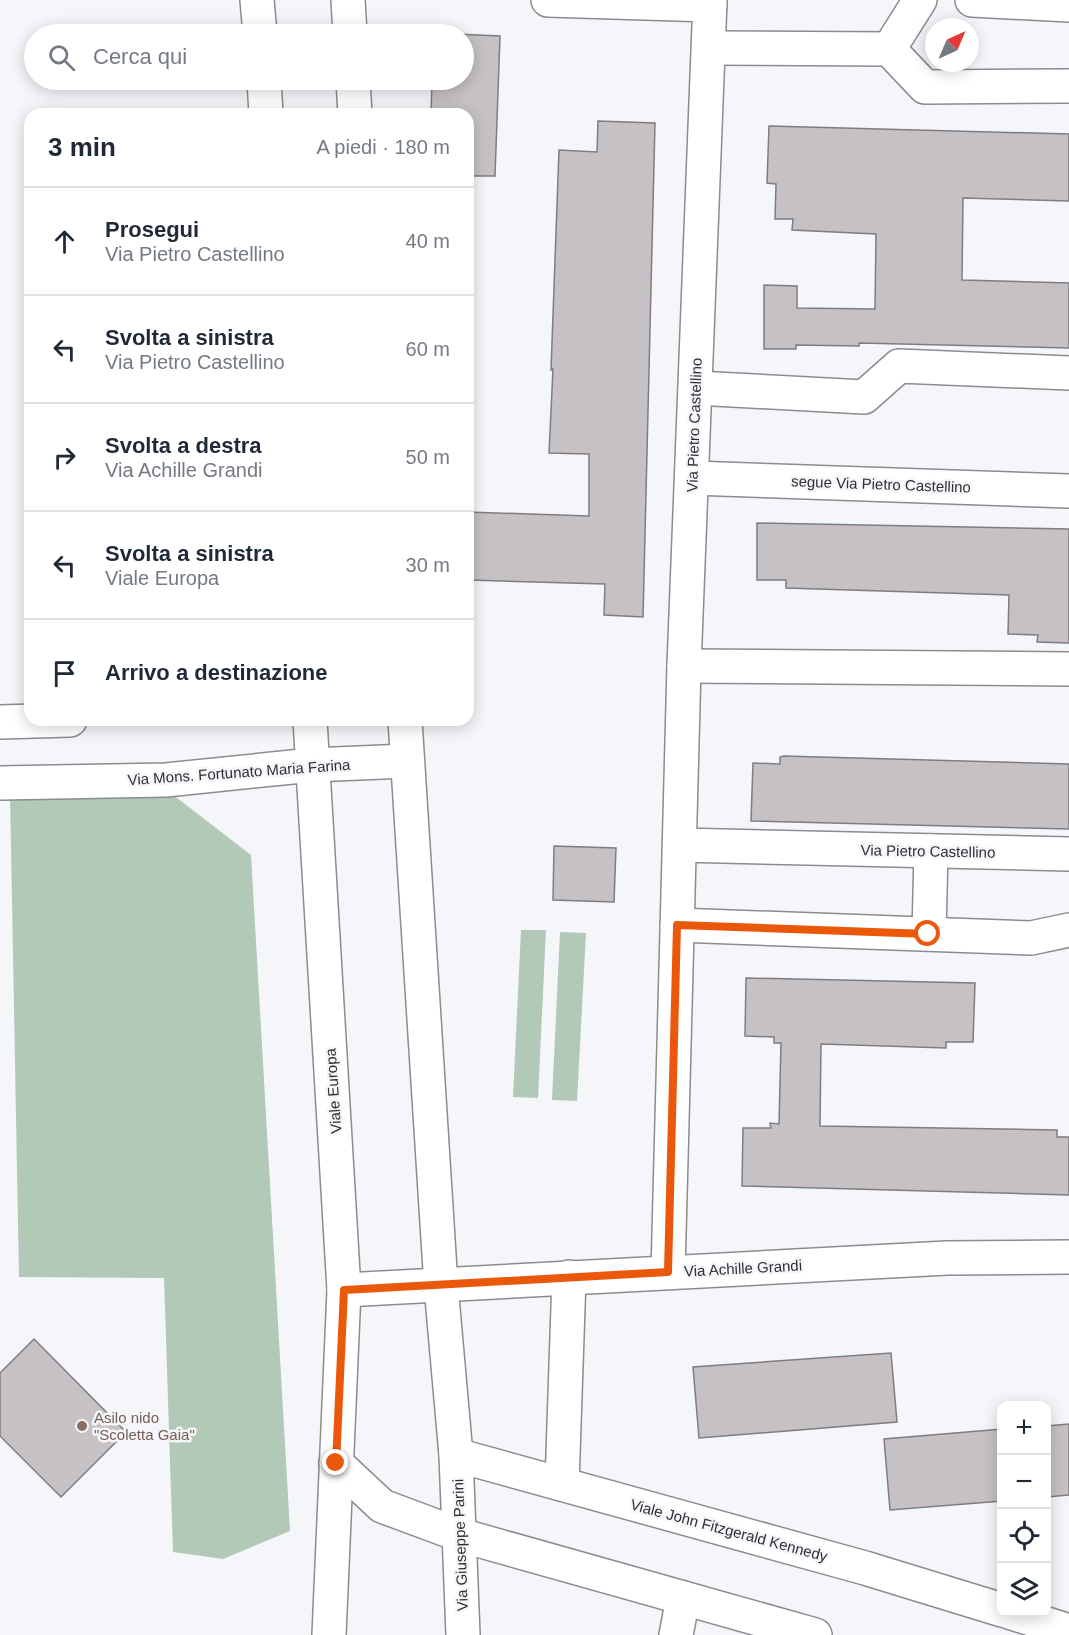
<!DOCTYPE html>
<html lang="it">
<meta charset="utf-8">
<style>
:root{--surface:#fff;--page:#f2f2f3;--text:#1f2937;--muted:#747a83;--line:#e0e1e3}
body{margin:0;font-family:Arial,sans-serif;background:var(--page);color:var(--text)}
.controls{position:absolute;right:18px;bottom:18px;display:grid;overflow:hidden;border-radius:12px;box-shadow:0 3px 15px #0003}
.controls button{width:54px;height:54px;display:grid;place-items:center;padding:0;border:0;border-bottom:2px solid var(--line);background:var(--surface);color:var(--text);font:30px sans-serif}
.compass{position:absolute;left:925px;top:18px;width:54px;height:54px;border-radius:50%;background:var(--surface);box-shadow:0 3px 15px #0003;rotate:44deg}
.stop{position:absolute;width:18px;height:18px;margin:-14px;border:4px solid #ea580c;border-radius:50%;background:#fff}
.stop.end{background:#ea580c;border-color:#fff;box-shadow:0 2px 6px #0008}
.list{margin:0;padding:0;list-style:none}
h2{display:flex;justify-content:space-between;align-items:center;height:78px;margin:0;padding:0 24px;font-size:26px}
h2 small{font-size:20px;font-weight:400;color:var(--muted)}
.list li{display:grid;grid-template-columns:39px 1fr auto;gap:18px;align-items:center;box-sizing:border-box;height:108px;padding:0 24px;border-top:2px solid var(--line)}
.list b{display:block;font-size:22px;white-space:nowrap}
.list p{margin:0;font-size:20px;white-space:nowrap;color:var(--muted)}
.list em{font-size:20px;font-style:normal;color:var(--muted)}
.icon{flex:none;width:33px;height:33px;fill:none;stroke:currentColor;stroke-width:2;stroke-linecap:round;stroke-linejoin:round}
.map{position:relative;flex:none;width:1069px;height:1635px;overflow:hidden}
.search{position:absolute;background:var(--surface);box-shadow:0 3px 15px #0003;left:24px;top:24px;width:450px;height:66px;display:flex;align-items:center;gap:15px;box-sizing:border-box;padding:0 21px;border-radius:33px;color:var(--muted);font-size:22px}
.panel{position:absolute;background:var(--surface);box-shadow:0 3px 15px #0003;left:24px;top:108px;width:450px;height:618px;border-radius:18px}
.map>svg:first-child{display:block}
.green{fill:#b2c9b8}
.building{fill:#c5c1c4;stroke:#807c7f;stroke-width:1.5}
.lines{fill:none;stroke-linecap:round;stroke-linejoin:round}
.street-casing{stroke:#8a8c90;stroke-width:36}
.secondary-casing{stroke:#8a8c90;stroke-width:36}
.street{stroke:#fff;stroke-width:33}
.secondary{stroke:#fff;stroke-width:33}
.route{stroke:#ea580c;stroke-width:8}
.education-dot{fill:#8d6e63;stroke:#f4f6fa;stroke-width:2}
.labels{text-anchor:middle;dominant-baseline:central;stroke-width:5;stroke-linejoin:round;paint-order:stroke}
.street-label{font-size:15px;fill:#303032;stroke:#f4f6fa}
.education-label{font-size:15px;fill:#785e54;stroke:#f4f6fa;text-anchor:start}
</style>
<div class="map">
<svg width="1069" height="1635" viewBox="0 0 1069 1635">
<rect width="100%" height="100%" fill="#f4f6fa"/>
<g class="green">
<path d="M 10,794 L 172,794 L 251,855 L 290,1531 L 223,1559 L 173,1552 L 164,1278 L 19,1277 Z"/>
<path d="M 521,930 L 546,930 L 538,1098 L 513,1097 Z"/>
<path d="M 560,932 L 586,933 L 577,1101 L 552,1100 Z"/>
</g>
<g class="building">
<path d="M 433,33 L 500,36 L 495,176 L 468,176 L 468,114 L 431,114 L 432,80 L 464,80 L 464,34 Z"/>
<path d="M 598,121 L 655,123 L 643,617 L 604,615 L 605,584 L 468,580 L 468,512 L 589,516 L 589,454 L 549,453 L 553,369 L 551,370 L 559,150 L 597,152 Z"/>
<path d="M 769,126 L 1069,134 L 1069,201 L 963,198 L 962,280 L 1069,283 L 1069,348 L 859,343 L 859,346 L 796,345 L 796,349 L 764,349 L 764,285 L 797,286 L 797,308 L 875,309 L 876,234 L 792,230 L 793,219 L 775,219 L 776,184 L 767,183 Z"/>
<path d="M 757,523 L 1069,529 L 1069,643 L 1037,642 L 1038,635 L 1008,634 L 1009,595 L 786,588 L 786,580 L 757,580 Z"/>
<path d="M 784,756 L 1069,764 L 1069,829 L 751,821 L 753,763 L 780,764 L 780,757 Z"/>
<path d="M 554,846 L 616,848 L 614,902 L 553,900 Z"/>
<path d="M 746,978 L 975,983 L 973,1042 L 946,1042 L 946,1048 L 821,1044 L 820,1126 L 1057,1130 L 1057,1137 L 1069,1137 L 1069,1195 L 742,1186 L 743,1128 L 771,1128 L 770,1123 L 779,1124 L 781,1043 L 774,1043 L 774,1037 L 745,1036 Z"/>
<path d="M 34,1339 L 126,1432 L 61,1497 L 0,1436 L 0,1373 Z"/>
<path d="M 891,1353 L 897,1422 L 699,1438 L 693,1367 Z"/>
<path d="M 1069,1424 L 1069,1495 L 1047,1497 L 1047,1426 Z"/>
<path d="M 1002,1429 L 1002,1501 L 890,1510 L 884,1439 Z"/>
</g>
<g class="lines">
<defs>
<g id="street">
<path d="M 548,0 L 710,5"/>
<path d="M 972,0 L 1069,5"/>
<path d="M 710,48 L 889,49"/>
<path d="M 889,49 L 925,87 L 1069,86"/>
<path d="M 889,49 L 920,0"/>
<path d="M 696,388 L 864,397 L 899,366 L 1069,373"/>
<path d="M 692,478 L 1069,491"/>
<path d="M 684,666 L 1069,669"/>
<path d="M 0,722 L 70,720"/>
<path d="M 0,783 L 166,780 L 312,765 L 406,761"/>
<path d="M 680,845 L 1069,854"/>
<path d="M 677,925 L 1031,938 L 1069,930"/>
<path d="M 929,934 L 931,851"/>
<path d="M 668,1272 L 684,666 L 710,0"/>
<path d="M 344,1290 L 947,1258 L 1069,1257"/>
<path d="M 456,1455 L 865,1568 L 1002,1610"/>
<path d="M 336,1463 L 382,1506 L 460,1535 L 815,1635"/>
<path d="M 562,1484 L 569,1277"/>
<path d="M 1009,1612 L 1069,1631"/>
<path d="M 676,1635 L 683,1598"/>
</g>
<g id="secondary">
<path d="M 257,0 L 260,34"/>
<path d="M 348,0 L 350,34"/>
<path d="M 264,80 L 266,114"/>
<path d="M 353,80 L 355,114"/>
<path d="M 310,720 L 344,1290 L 329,1635"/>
<path d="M 405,720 L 441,1286 L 456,1455 L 463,1635"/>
</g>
</defs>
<use href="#street" class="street-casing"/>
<use href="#secondary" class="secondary-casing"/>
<use href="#street" class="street"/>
<use href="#secondary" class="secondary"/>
</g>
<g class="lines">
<path class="route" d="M 336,1463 L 344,1290 L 668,1272 L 677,925 L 928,934"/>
</g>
<circle class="education-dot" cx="82" cy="1426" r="6"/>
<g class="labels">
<g class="street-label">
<text transform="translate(694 425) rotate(-88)">Via Pietro Castellino</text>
<text transform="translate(881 484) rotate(2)">segue Via Pietro Castellino</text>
<text transform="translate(239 772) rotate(-4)">Via Mons. Fortunato Maria Farina</text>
<text transform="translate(928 851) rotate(1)">Via Pietro Castellino</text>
<text transform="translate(333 1091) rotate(-94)">Viale Europa</text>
<text transform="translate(743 1268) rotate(-3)">Via Achille Grandi</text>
<text transform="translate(729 1530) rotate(15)">Viale John Fitzgerald Kennedy</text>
<text transform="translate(460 1545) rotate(-92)">Via Giuseppe Parini</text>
</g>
<g class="education-label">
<text x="94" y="1417">Asilo nido<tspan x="94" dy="17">"Scoletta Gaia"</tspan></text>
</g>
</g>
</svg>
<div class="controls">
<button>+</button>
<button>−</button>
<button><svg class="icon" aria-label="locate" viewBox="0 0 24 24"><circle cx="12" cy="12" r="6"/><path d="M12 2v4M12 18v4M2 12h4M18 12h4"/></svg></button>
<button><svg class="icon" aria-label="layers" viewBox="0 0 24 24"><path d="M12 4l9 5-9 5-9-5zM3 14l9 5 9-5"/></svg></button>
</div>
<svg class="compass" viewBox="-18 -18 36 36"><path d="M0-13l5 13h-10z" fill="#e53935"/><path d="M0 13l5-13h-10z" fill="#747a83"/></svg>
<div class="stop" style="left:928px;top:934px"></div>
<div class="stop end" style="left:336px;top:1463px"></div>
<div class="search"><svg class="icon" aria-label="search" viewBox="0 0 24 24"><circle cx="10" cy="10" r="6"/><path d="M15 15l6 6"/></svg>Cerca qui</div>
<section class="panel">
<h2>3 min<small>A piedi · 180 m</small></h2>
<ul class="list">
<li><svg class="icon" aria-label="ahead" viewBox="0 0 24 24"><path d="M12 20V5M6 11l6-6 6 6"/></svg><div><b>Prosegui</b><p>Via Pietro Castellino</p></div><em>40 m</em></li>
<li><svg class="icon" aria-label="left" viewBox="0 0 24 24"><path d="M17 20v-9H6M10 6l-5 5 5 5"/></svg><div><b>Svolta a sinistra</b><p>Via Pietro Castellino</p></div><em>60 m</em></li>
<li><svg class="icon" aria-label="right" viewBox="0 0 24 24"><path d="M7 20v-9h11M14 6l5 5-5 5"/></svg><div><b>Svolta a destra</b><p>Via Achille Grandi</p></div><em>50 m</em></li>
<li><svg class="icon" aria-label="left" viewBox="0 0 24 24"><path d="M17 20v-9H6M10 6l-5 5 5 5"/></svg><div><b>Svolta a sinistra</b><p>Viale Europa</p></div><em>30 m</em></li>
<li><svg class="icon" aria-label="arrive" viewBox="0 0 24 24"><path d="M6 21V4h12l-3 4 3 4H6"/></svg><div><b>Arrivo a destinazione</b></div></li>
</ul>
</section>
</div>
